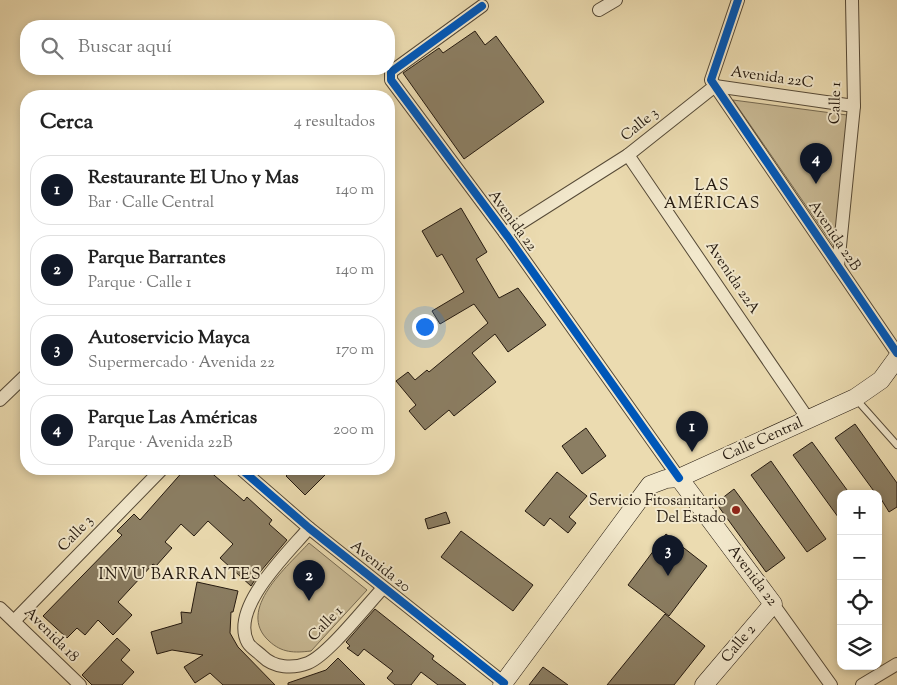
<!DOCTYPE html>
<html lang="es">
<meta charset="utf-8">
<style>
:root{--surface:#fff;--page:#f2f2f2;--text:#222;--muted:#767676;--line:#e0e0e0;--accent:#111827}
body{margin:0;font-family:"Sorts Mill Goudy",serif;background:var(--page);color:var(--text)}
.controls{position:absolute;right:15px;bottom:15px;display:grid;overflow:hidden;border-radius:10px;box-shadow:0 2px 8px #0003}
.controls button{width:45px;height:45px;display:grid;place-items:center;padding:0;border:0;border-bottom:1px solid var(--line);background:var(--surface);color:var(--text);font:25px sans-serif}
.you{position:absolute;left:424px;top:326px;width:18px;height:18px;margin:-12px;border:4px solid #fff;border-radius:50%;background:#1a73e8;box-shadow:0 0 0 8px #1a73e833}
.badge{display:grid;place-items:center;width:32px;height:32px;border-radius:50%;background:var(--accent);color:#fff;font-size:16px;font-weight:700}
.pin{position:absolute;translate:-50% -41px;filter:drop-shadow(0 1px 2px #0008)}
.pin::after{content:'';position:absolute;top:26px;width:18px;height:15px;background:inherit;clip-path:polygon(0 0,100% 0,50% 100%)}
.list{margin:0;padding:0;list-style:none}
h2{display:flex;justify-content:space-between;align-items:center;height:65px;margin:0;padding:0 20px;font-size:21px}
h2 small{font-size:16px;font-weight:400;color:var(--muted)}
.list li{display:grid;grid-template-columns:32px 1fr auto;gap:15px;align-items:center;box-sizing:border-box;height:70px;margin:0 10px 10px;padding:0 10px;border:1px solid var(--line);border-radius:20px}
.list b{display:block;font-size:19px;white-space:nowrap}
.list p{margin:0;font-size:16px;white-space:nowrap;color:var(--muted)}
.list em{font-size:16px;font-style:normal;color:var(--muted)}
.icon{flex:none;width:28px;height:28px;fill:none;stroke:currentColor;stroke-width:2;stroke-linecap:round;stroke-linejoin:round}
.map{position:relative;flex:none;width:897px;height:685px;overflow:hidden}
.search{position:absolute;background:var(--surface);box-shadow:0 2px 8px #0003;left:20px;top:20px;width:375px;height:55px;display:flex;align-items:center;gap:12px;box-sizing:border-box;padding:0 18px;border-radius:20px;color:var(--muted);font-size:19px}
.panel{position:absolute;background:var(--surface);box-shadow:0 2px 8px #0003;left:20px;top:90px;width:375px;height:385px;border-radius:20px}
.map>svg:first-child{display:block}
.green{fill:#c9ba95;stroke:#766a52}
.building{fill:#8b7e63;stroke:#24190f}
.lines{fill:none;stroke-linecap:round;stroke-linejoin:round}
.lane-casing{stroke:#564a37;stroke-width:8}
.street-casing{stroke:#564a37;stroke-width:14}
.secondary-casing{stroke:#24190f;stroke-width:19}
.lane{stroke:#f2e8cc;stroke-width:6}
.street{stroke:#f2e8cc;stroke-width:12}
.secondary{stroke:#f2e8cc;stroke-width:18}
.cycleway-casing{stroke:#f2e8cc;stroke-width:11}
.cycleway{stroke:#0057b8;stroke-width:8}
.poi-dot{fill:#8f2418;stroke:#f2e8cc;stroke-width:2}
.labels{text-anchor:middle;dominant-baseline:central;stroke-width:4;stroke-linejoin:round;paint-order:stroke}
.street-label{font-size:15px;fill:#24190f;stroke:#f2e8cc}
.poi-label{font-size:15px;fill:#24190f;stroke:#f2e8cc;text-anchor:end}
.neighbourhood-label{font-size:16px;letter-spacing:1px;fill:#24190f;stroke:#f2e8cc}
</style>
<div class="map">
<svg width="897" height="685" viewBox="0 0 897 685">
<rect width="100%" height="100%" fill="#ebdbb0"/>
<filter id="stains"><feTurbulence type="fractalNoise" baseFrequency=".004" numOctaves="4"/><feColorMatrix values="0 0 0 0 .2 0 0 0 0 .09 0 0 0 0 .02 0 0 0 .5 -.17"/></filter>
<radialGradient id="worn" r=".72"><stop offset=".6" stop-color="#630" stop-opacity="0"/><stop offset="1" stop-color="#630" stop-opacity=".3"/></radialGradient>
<g class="green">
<path d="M 733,100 L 847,115 L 838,252 Z"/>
<path d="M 309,543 L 367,590 L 311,651 C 294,653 282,653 269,641 C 235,610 288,566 309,543 Z"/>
</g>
<g class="building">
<path d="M 475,31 L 485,45 L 496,36 L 544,102 L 464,159 L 403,73 L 439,48 L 443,53 Z"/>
<path d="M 461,208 L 487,252 L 476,259 L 499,298 L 518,288 L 546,325 L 508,352 L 495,334 L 472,353 L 496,382 L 454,416 L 449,410 L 425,430 L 409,411 L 416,405 L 396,381 L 408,372 L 415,380 L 427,370 L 429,372 L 488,323 L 474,304 L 440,324 L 432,311 L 464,292 L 442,254 L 437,257 L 422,231 Z"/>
<path d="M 855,424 L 897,483 L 897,507 L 889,512 L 878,494 L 876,494 L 835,438 Z"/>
<path d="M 586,428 L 606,456 L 582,474 L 562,446 Z"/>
<path d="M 812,442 L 850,494 L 841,494 L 841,521 L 793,455 Z"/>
<path d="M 771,461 L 826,539 L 807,552 L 751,475 Z"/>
<path d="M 185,469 L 207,469 L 244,501 L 247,497 L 272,520 L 269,524 L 287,540 L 260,572 L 251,586 L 220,558 L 233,544 L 208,521 L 194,536 L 181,524 L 165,542 L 172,548 L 156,566 L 153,564 L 118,602 L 132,615 L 113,635 L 98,620 L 85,635 L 77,628 L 67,638 L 43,616 L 122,535 L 117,531 L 134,514 L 140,520 Z"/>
<path d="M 293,469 L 331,469 L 305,495 L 286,476 Z"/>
<path d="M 557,472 L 587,496 L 569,517 L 576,523 L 568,533 L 550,518 L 544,526 L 525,511 Z"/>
<path d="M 734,489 L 785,558 L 766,572 L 716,503 Z"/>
<path d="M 446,512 L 450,523 L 428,529 L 425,519 Z"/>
<path d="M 461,531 L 533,585 L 513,611 L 441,557 Z"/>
<path d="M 666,534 L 707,566 L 669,616 L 628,585 Z"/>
<path d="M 197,582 L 238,591 L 233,612 L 231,612 L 230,633 L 238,647 L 275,685 L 223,685 L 210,673 L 195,683 L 184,667 L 203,655 L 172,650 L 157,654 L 151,632 L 182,623 L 181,612 L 191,613 Z"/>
<path d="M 375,609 L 434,656 L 432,659 L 466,685 L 438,685 L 421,672 L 411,685 L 395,685 L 387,678 L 393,671 L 364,649 L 358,656 L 347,648 L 350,646 L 346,642 Z"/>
<path d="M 665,614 L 705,646 L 674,685 L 607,685 Z"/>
<path d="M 117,638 L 130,650 L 121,660 L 134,672 L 122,685 L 92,685 L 82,675 Z"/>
<path d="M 338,658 L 365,685 L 288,685 L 288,683 L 326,670 Z"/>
<path d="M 543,667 L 568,685 L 529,685 Z"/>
</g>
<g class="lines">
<defs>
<path id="lane" d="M 856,399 L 897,445"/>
<g id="street">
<path d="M 738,0 L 711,80 L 897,353"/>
<path d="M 482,6 L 391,72 L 391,80 L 508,237 L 679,478"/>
<path d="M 599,10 L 616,0"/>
<path d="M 715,86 L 854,106"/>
<path d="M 628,155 L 808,419"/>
<path d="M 505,233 L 628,155 L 715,86"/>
<path d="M 838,266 L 854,106 L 852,0"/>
<path d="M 0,400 L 26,375"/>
<path d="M 241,469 L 309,528 L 504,683"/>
<path d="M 309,528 C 288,553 229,608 248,643 C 251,648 258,652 262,656 C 274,668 293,669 308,663 C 328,655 366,606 383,588"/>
<path d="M 773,604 L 831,685"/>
<path d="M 0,608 L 80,685"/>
<path d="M 14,621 L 162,469"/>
<path d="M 862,685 L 897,664"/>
</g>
<g id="secondary">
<path d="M 679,478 L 773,604 L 704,685"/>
<path d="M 502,685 L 650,485 L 666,479 L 679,478 L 855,398 L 881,380 L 897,358"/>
</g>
</defs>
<use href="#lane" class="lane-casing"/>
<use href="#street" class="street-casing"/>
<use href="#secondary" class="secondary-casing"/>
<use href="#lane" class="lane"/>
<use href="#street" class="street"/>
<use href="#secondary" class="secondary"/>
<defs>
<g id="cycleway">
<path d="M 738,0 L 711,80 L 897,353"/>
<path d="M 482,6 L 391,72 L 391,80 L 508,237 L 679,478"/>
<path d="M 241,469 L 309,528 L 504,683"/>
</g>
</defs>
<use href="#cycleway" class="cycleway-casing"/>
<use href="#cycleway" class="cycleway"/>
</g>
<circle class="poi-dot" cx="736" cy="510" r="5"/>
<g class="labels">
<g class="street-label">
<text transform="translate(772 78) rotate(8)">Avenida 22C</text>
<text transform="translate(836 103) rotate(-88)">Calle 1</text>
<text transform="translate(640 125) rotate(-39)">Calle 3</text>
<text transform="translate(512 221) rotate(54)">Avenida 22</text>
<text transform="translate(834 236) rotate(56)">Avenida 22B</text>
<text transform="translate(732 278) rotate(56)">Avenida 22A</text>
<text transform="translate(763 440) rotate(-24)">Calle Central</text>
<text transform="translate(76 534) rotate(-46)">Calle 3</text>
<text transform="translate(380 567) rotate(39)">Avenida 20</text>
<text transform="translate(752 576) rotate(53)">Avenida 22</text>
<text transform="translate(326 624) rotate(-46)">Calle 1</text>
<text transform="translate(51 635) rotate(45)">Avenida 18</text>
<text transform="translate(739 644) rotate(-50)">Calle 2</text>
</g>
<g class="poi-label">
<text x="726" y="501">Servicio Fitosanitario<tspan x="726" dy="17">Del Estado</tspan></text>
</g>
<g class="neighbourhood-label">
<text x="712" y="186">LAS<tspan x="712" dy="18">AMÉRICAS</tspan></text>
<text x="180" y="575">INVU BARRANTES</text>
</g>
</g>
<rect width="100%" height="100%" filter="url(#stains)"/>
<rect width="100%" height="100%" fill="url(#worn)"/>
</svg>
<div class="controls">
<button>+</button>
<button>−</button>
<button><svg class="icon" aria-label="locate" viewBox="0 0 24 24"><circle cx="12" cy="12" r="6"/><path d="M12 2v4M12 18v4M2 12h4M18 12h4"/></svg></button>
<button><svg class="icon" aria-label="layers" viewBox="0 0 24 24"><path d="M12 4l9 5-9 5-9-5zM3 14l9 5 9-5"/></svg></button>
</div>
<div class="you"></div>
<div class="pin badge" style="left:692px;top:452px">1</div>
<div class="pin badge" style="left:309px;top:601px">2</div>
<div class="pin badge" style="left:668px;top:576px">3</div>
<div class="pin badge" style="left:816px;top:184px">4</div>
<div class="search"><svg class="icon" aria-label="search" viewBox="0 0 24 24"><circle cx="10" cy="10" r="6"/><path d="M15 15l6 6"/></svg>Buscar aquí</div>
<section class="panel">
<h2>Cerca<small>4 resultados</small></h2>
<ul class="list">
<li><span class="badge">1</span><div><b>Restaurante El Uno y Mas</b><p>Bar · Calle Central</p></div><em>140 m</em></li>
<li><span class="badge">2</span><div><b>Parque Barrantes</b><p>Parque · Calle 1</p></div><em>140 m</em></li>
<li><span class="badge">3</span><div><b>Autoservicio Mayca</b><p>Supermercado · Avenida 22</p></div><em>170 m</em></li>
<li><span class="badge">4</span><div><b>Parque Las Américas</b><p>Parque · Avenida 22B</p></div><em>200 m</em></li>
</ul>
</section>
</div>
